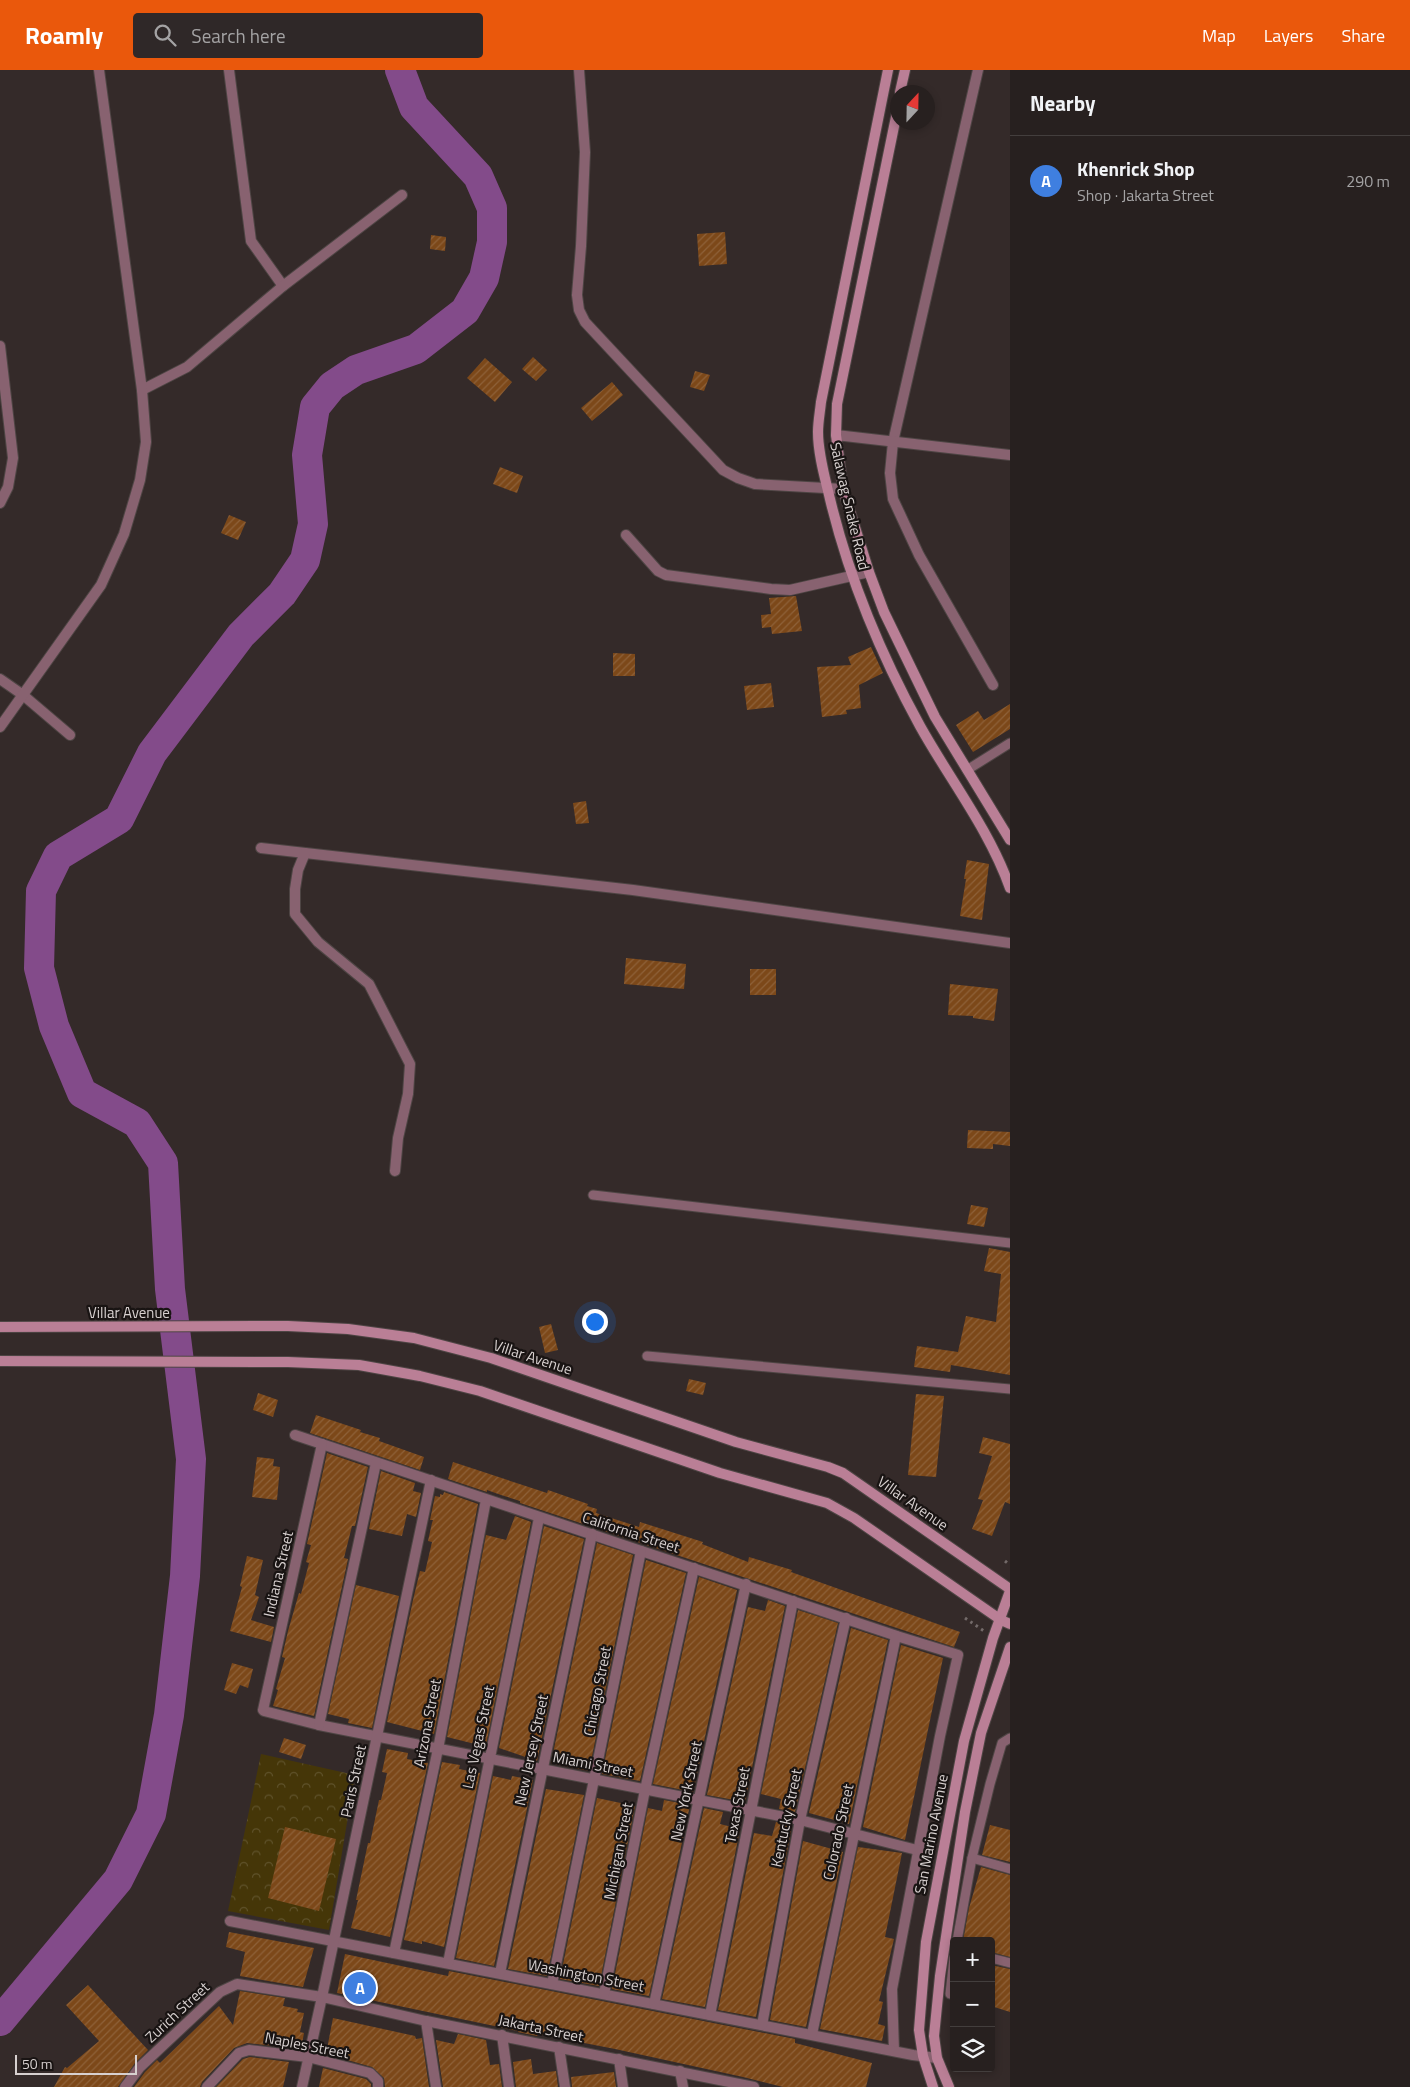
<!DOCTYPE html>
<meta charset="utf-8">
<style>
:root{--surface:#27201f;--page:#2f2828;--text:#f1f3f6;--muted:#a4a3a4;--line:#433e3d;--accent:#ea580c}
body{margin:0;font-family:"Titillium Web",sans-serif;background:var(--page);color:var(--text)}
.controls{position:absolute;right:15px;bottom:15px;display:grid;overflow:hidden;border-radius:5px;box-shadow:0 2px 8px #0003}
.controls button{width:45px;height:45px;display:grid;place-items:center;padding:0;border:0;border-bottom:1px solid var(--line);background:var(--surface);color:var(--text);font:25px sans-serif}
.compass{position:absolute;left:890px;top:15px;width:45px;height:45px;border-radius:50%;background:var(--surface);box-shadow:0 2px 8px #0003;rotate:22deg}
.scale{position:absolute;left:15px;bottom:12px;width:122px;box-sizing:border-box;padding-left:5px;border:2px solid #d7d0cf;border-top:0;font-size:14px;line-height:18px;white-space:nowrap;color:#d7d0cf;-webkit-text-stroke:4px #191413;paint-order:stroke}
.you{position:absolute;left:594px;top:1251px;width:18px;height:18px;margin:-12px;border:4px solid #fff;border-radius:50%;background:#1a73e8;box-shadow:0 0 0 8px #1a73e833}
.badge{display:grid;place-items:center;width:32px;height:32px;border-radius:50%;background:var(--accent);color:#fff;font-size:16px;font-weight:700}
.pin{position:absolute;translate:-50% -50%;border:2px solid #fff;box-shadow:0 1px 5px #0006}
.list{margin:0;padding:0;list-style:none}
h2{display:flex;justify-content:space-between;align-items:center;height:65px;margin:0;padding:0 20px;font-size:21px}
h2 small{font-size:16px;font-weight:400;color:var(--muted)}
.list li{display:grid;grid-template-columns:32px 1fr auto;gap:15px;align-items:center;box-sizing:border-box;height:90px;padding:0 20px;border-top:1px solid var(--line)}
.list b{display:block;font-size:19px;white-space:nowrap}
.list p{margin:0;font-size:16px;white-space:nowrap;color:var(--muted)}
.list em{font-size:16px;font-style:normal;color:var(--muted)}
.icon{flex:none;width:28px;height:28px;fill:none;stroke:currentColor;stroke-width:2;stroke-linecap:round;stroke-linejoin:round}
.map{position:relative;flex:none;width:1010px;height:2017px;overflow:hidden}
header{display:flex;align-items:center;gap:30px;box-sizing:border-box;height:70px;padding:0 25px;background:var(--accent);color:#fff}
header strong{font-size:24px}
nav{display:flex;gap:28px;margin-inline-start:auto;font-size:18px}
.search{width:350px;height:45px;background:var(--page);display:flex;align-items:center;gap:12px;box-sizing:border-box;padding:0 18px;border-radius:5px;color:var(--muted);font-size:19px}
main{display:flex}
aside{flex:1;background:var(--surface)}
.map>svg:first-child{display:block}
.park{fill:url(#park-crowns)}
.lines{fill:none;stroke-linecap:round;stroke-linejoin:round}
.river{stroke:#834b8a;stroke-width:30}
.building{fill:url(#building-hatch)}
.service-casing{stroke:#4e4544;stroke-width:11}
.minor-casing{stroke:#4e4544;stroke-width:12}
.tertiary-casing{stroke:#4e4544;stroke-width:12}
.secondary-casing{stroke:#4e4544;stroke-width:12}
.path{stroke:#736a69;stroke-width:3;stroke-dasharray:2.5 4;stroke-linecap:butt}
.service{stroke:#886270;stroke-width:9}
.minor{stroke:#886270;stroke-width:10}
.tertiary{stroke:#886270;stroke-width:10}
.secondary{stroke:#ba7f96;stroke-width:10}
.labels{text-anchor:middle;dominant-baseline:central;stroke-width:4.5;stroke-linejoin:round;paint-order:stroke}
.street-label{font-size:15px;fill:#d7d0cf;stroke:#191413}
</style>
<header>
<strong>Roamly</strong>
<div class="search"><svg class="icon" aria-label="search" viewBox="0 0 24 24"><circle cx="10" cy="10" r="6"/><path d="M15 15l6 6"/></svg>Search here</div>
<nav><a>Map</a><a>Layers</a><a>Share</a></nav>
</header>
<main>
<div class="map">
<svg width="1010" height="2017" viewBox="0 0 1010 2017">
<defs>
<pattern id="park-crowns" width="20" height="18" patternUnits="userSpaceOnUse" patternTransform="scale(1.25)"><rect width="20" height="18" fill="#453608"/><path d="M2 6a3 3 0 1 1 6 0M12 15a3 3 0 1 1 6 0" fill="none" stroke="#5f522b"/></pattern>
<pattern id="building-hatch" width="6" height="6" patternUnits="userSpaceOnUse" patternTransform="scale(1.25)"><rect width="6" height="6" fill="#7c4819"/><path d="M-1 1l2-2M0 6l6-6M5 7l2-2" fill="none" stroke="#8e6139"/></pattern>
</defs>
<rect width="100%" height="100%" fill="#342a29"/>
<path class="park" d="M 261,1684 L 355,1705 L 329,1860 L 228,1841 Z"/>
<g class="lines">
<path class="river" d="M 0,1951 L 118,1810 L 151,1744 L 169,1645 L 185,1506 L 191,1389 L 170,1219 L 163,1093 L 137,1053 L 82,1023 L 54,956 L 39,898 L 41,821 L 58,786 L 119,749 L 152,683 L 241,565 L 282,524 L 305,490 L 313,454 L 307,385 L 315,337 L 332,316 L 356,300 L 416,279 L 465,241 L 484,208 L 492,172 L 492,138 L 478,106 L 414,37 L 400,0"/>
</g>
<g class="building">
<path d="M 725,162 L 727,194 L 699,196 L 697,164 Z"/>
<path d="M 431,165 L 446,167 L 445,181 L 430,179 Z"/>
<path d="M 533,287 L 547,300 L 536,311 L 522,299 Z"/>
<path d="M 485,288 L 512,312 L 495,332 L 467,308 Z"/>
<path d="M 695,301 L 710,305 L 704,321 L 690,317 Z"/>
<path d="M 612,312 L 623,325 L 592,351 L 581,338 Z"/>
<path d="M 500,397 L 523,406 L 517,423 L 493,414 Z"/>
<path d="M 229,445 L 246,452 L 238,470 L 221,463 Z"/>
<path d="M 796,526 L 802,561 L 772,564 L 771,557 L 762,558 L 761,545 L 771,544 L 769,528 Z"/>
<path d="M 871,577 L 883,603 L 859,615 L 861,638 L 846,640 L 847,644 L 822,647 L 817,597 L 851,595 L 848,587 Z"/>
<path d="M 613,583 L 635,584 L 635,606 L 613,606 Z"/>
<path d="M 771,613 L 774,637 L 747,640 L 744,616 Z"/>
<path d="M 1010,634 L 1010,659 L 973,682 L 956,655 L 978,641 L 984,650 Z"/>
<path d="M 586,731 L 589,753 L 576,754 L 573,733 Z"/>
<path d="M 967,790 L 989,794 L 982,850 L 960,846 L 966,809 L 964,809 Z"/>
<path d="M 626,888 L 686,894 L 684,919 L 624,914 Z"/>
<rect x="750" y="899" width="26" height="26"/>
<path d="M 950,914 L 998,919 L 994,951 L 973,948 L 973,946 L 948,945 Z"/>
<path d="M 968,1060 L 1010,1062 L 1010,1076 L 993,1074 L 993,1079 L 967,1078 Z"/>
<path d="M 971,1135 L 988,1138 L 984,1157 L 967,1154 Z"/>
<path d="M 989,1178 L 1010,1182 L 1010,1305 L 951,1295 L 950,1302 L 914,1297 L 917,1276 L 958,1282 L 966,1246 L 996,1252 L 1001,1204 L 984,1201 Z"/>
<path d="M 551,1254 L 558,1280 L 545,1283 L 539,1257 Z"/>
<path d="M 689,1309 L 706,1313 L 703,1325 L 686,1321 Z"/>
<path d="M 258,1323 L 278,1330 L 273,1347 L 253,1340 Z"/>
<path d="M 916,1324 L 944,1326 L 936,1407 L 908,1405 Z"/>
<path d="M 316,1345 L 361,1360 L 360,1362 L 380,1368 L 379,1371 L 424,1387 L 420,1400 L 310,1363 Z"/>
<path d="M 983,1367 L 1010,1374 L 1010,1434 L 1005,1432 L 992,1466 L 972,1459 L 983,1430 L 978,1429 L 992,1386 L 979,1383 Z"/>
<path d="M 327,1383 L 368,1397 L 355,1456 L 352,1456 L 344,1488 L 348,1489 L 314,1646 L 273,1636 L 278,1620 L 276,1619 L 285,1588 L 282,1587 L 288,1561 L 299,1523 L 301,1524 L 309,1493 L 306,1492 L 311,1475 L 307,1474 Z"/>
<path d="M 257,1387 L 274,1389 L 273,1396 L 280,1397 L 277,1430 L 252,1427 Z"/>
<path d="M 453,1392 L 547,1423 L 548,1420 L 588,1434 L 587,1436 L 597,1439 L 596,1443 L 639,1457 L 640,1452 L 703,1472 L 702,1474 L 748,1492 L 749,1487 L 792,1500 L 791,1502 L 960,1562 L 954,1577 L 520,1433 L 520,1431 L 501,1425 L 487,1420 L 487,1422 L 448,1409 Z"/>
<path d="M 381,1401 L 415,1413 L 413,1421 L 421,1423 L 416,1447 L 407,1444 L 402,1466 L 369,1459 Z"/>
<path d="M 444,1422 L 478,1434 L 434,1664 L 387,1652 L 413,1530 L 420,1501 L 425,1502 L 432,1472 L 428,1471 L 432,1453 L 433,1450 L 430,1450 L 435,1426 L 440,1427 L 440,1424 L 443,1425 Z"/>
<path d="M 515,1446 L 531,1452 L 486,1675 L 483,1676 L 447,1667 L 486,1465 L 506,1470 Z"/>
<path d="M 544,1456 L 584,1469 L 537,1691 L 499,1678 Z"/>
<path d="M 597,1473 L 633,1485 L 589,1701 L 551,1693 Z"/>
<path d="M 247,1486 L 263,1490 L 255,1525 L 259,1527 L 251,1550 L 274,1557 L 271,1572 L 230,1561 L 242,1517 L 240,1516 Z"/>
<path d="M 646,1490 L 686,1503 L 640,1711 L 602,1704 Z"/>
<path d="M 699,1507 L 737,1520 L 693,1722 L 653,1714 Z"/>
<path d="M 356,1515 L 399,1526 L 372,1658 L 348,1653 L 349,1649 L 328,1644 Z"/>
<path d="M 768,1530 L 785,1536 L 745,1732 L 707,1725 L 748,1537 L 765,1541 Z"/>
<path d="M 798,1540 L 838,1553 L 795,1742 L 779,1739 L 781,1729 L 761,1724 Z"/>
<path d="M 851,1558 L 888,1570 L 849,1754 L 809,1743 Z"/>
<path d="M 901,1575 L 943,1588 L 905,1770 L 863,1757 Z"/>
<path d="M 232,1593 L 253,1599 L 248,1618 L 240,1615 L 236,1624 L 224,1620 Z"/>
<path d="M 284,1668 L 306,1675 L 301,1689 L 279,1682 Z"/>
<path d="M 387,1679 L 408,1683 L 407,1689 L 428,1693 L 390,1867 L 351,1858 L 358,1830 L 356,1830 L 368,1773 L 370,1773 L 379,1730 L 381,1730 L 387,1703 L 382,1702 Z"/>
<path d="M 442,1692 L 460,1695 L 459,1699 L 480,1703 L 444,1877 L 422,1871 L 422,1874 L 404,1870 Z"/>
<path d="M 493,1706 L 511,1710 L 512,1706 L 533,1710 L 494,1896 L 456,1888 Z"/>
<path d="M 546,1719 L 584,1725 L 547,1906 L 508,1899 Z"/>
<path d="M 597,1728 L 635,1736 L 599,1916 L 560,1909 Z"/>
<path d="M 664,1730 L 690,1735 L 649,1926 L 612,1919 L 648,1738 L 662,1741 Z"/>
<path d="M 704,1738 L 723,1742 L 720,1754 L 740,1759 L 705,1937 L 662,1929 Z"/>
<path d="M 776,1752 L 792,1755 L 756,1947 L 718,1940 L 754,1763 L 772,1766 Z"/>
<path d="M 990,1755 L 1010,1760 L 1010,1792 L 982,1785 Z"/>
<path d="M 285,1757 L 336,1769 L 319,1841 L 268,1828 Z"/>
<path d="M 803,1771 L 843,1782 L 806,1957 L 770,1950 Z"/>
<path d="M 858,1777 L 902,1783 L 885,1867 L 894,1869 L 879,1931 L 883,1932 L 878,1954 L 885,1956 L 882,1971 L 820,1959 Z"/>
<path d="M 981,1797 L 1010,1805 L 1010,1887 L 991,1882 L 991,1871 L 963,1871 L 969,1838 Z"/>
<path d="M 229,1862 L 314,1878 L 303,1917 L 240,1906 L 245,1882 L 226,1877 Z"/>
<path d="M 345,1884 L 448,1906 L 449,1901 L 795,1969 L 795,1973 L 872,1993 L 866,2017 L 783,2017 L 743,2007 L 615,1979 L 538,1964 L 537,1966 L 518,1962 L 518,1961 L 337,1923 Z"/>
<path d="M 991,1895 L 1010,1899 L 1010,1942 L 991,1936 Z"/>
<path d="M 88,1915 L 148,1980 L 135,1993 L 118,2017 L 54,2017 L 65,1997 L 67,1998 L 99,1971 L 66,1935 Z"/>
<path d="M 240,1921 L 285,1928 L 283,1936 L 298,1939 L 297,1942 L 304,1943 L 300,1962 L 304,1963 L 301,1979 L 247,1973 L 234,1978 L 202,2012 L 200,2017 L 134,2017 L 145,2002 L 157,1990 L 160,1993 L 219,1936 L 233,1955 Z"/>
<path d="M 333,1948 L 415,1966 L 416,1969 L 422,1968 L 429,2017 L 385,2017 L 384,2008 L 372,1997 L 326,1984 Z"/>
<path d="M 458,1964 L 486,1970 L 490,1995 L 499,1994 L 502,2017 L 443,2017 L 436,1970 L 454,1974 Z"/>
<path d="M 250,1987 L 289,1992 L 283,2017 L 216,2017 L 243,1989 Z"/>
<path d="M 531,1989 L 533,2004 L 556,2001 L 558,2017 L 516,2017 L 513,1992 Z"/>
<path d="M 323,1998 L 366,2009 L 371,2014 L 371,2017 L 319,2017 Z"/>
<path d="M 614,2002 L 616,2017 L 572,2017 L 571,2007 Z"/>
</g>
<g class="lines">
<defs>
<g id="service">
<path d="M 967,700 L 1010,673"/>
<path d="M 593,1125 L 1010,1173"/>
<path d="M 647,1286 L 1010,1319"/>
<path d="M 972,1788 L 1010,1799"/>
<path d="M 957,1871 L 972,1788 L 990,1714 L 1002,1673 L 1010,1668"/>
<path d="M 991,1888 L 1010,1893"/>
<path d="M 950,1924 L 954,1888"/>
</g>
<g id="minor">
<path d="M 229,0 L 251,171 L 283,216"/>
<path d="M 579,0 L 585,82 L 581,176 L 577,225 L 579,240 L 585,252 L 723,400 L 738,408 L 755,414 L 843,419"/>
<path d="M 978,0 L 893,372 L 890,403 L 893,429 L 919,485 L 993,615"/>
<path d="M 0,276 L 13,388 L 8,417 L 0,433"/>
<path d="M 142,320 L 187,297 L 283,216 L 402,125"/>
<path d="M 836,365 L 1010,385"/>
<path d="M 626,465 L 658,501 L 666,505 L 771,519 L 790,520 L 869,502"/>
<path d="M 0,609 L 23,625 L 70,665"/>
<path d="M 0,657 L 101,515 L 124,464 L 140,410 L 146,372 L 142,320 L 99,0"/>
<path d="M 261,778 L 633,820 L 1010,873"/>
<path d="M 305,783 L 298,800 L 295,819 L 295,844 L 318,872 L 369,914 L 410,994 L 408,1024 L 398,1068 L 395,1101"/>
<path d="M 295,1365 C 495,1433 694,1498 894,1565 C 915,1572 937,1578 958,1585 L 940,1666 L 892,1919 L 894,1981"/>
<path d="M 322,1374 L 263,1640 L 264,1641 L 319,1655 L 800,1750 L 917,1780"/>
<path d="M 319,1655 L 376,1393"/>
<path d="M 230,1851 L 913,1985 L 937,1988"/>
<path d="M 394,1883 L 438,1679 L 486,1430"/>
<path d="M 448,1893 L 539,1448"/>
<path d="M 500,1903 L 592,1464"/>
<path d="M 552,1914 L 641,1481"/>
<path d="M 604,1924 L 645,1720 L 694,1498"/>
<path d="M 654,1934 L 746,1514"/>
<path d="M 710,1945 L 793,1531"/>
<path d="M 426,1951 L 436,2017"/>
<path d="M 762,1955 L 800,1750 L 846,1548"/>
<path d="M 812,1964 L 896,1566"/>
<path d="M 502,1965 L 509,2017"/>
<path d="M 559,1977 L 565,2017"/>
<path d="M 619,1989 L 623,2017"/>
<path d="M 680,2001 L 683,2017"/>
<path d="M 125,2017 L 140,1997 L 220,1922 L 237,1914 L 322,1927 L 431,1410"/>
<path d="M 207,2017 L 239,1983 L 249,1980 L 308,1987 L 370,2003 L 378,2011 L 378,2017"/>
</g>
<path id="tertiary" d="M 302,2017 L 322,1927 L 426,1951 L 754,2017"/>
<g id="secondary">
<path d="M 888,0 L 821,332 C 820,342 818,352 818,362 C 818,384 825,408 830,429 C 849,508 881,585 920,656 C 950,710 989,759 1010,818"/>
<path d="M 900,22 L 905,0"/>
<path d="M 898,37 L 837,334 L 836,365 L 843,419 L 869,502 L 884,542 L 935,647 L 1010,770"/>
<path d="M 0,1257 L 288,1256 L 348,1259 L 414,1268 L 491,1288 L 736,1372 L 828,1397 L 843,1403 L 1010,1519"/>
<path d="M 0,1291 L 288,1292 L 359,1295 L 420,1306 L 480,1321 L 720,1403 L 827,1433 L 854,1448 L 1001,1550 L 1010,1554"/>
<path d="M 933,2017 L 923,1986 L 919,1960 L 926,1872 L 964,1671 L 993,1568 L 1010,1521"/>
<path d="M 949,2017 L 937,1988 L 934,1966 L 940,1906 L 965,1742 L 981,1663 L 1010,1577"/>
</g>
</defs>
<use href="#service" class="service-casing"/>
<use href="#minor" class="minor-casing"/>
<use href="#tertiary" class="tertiary-casing"/>
<use href="#secondary" class="secondary-casing"/>
<g class="path">
<path d="M 1005,1491 L 1010,1495"/>
<path d="M 965,1548 L 984,1561"/>
</g>
<use href="#service" class="service"/>
<use href="#minor" class="minor"/>
<use href="#tertiary" class="tertiary"/>
<use href="#secondary" class="secondary"/>
</g>
<g class="labels">
<g class="street-label">
<text transform="translate(850 436) rotate(77)">Salawag Snake Road</text>
<text x="129" y="1242">Villar Avenue</text>
<text transform="translate(533 1287) rotate(18)">Villar Avenue</text>
<text transform="translate(913 1433) rotate(35)">Villar Avenue</text>
<text transform="translate(631 1462) rotate(18)">California Street</text>
<text transform="translate(278 1504) rotate(-77)">Indiana Street</text>
<text transform="translate(597 1621) rotate(-79)">Chicago Street</text>
<text transform="translate(427 1653) rotate(-79)">Arizona Street</text>
<text transform="translate(478 1667) rotate(-78)">Las Vegas Street</text>
<text transform="translate(531 1680) rotate(-78)">New Jersey Street</text>
<text transform="translate(593 1694) rotate(11)">Miami Street</text>
<text transform="translate(353 1711) rotate(-78)">Paris Street</text>
<text transform="translate(686 1721) rotate(-78)">New York Street</text>
<text transform="translate(737 1735) rotate(-79)">Texas Street</text>
<text transform="translate(786 1748) rotate(-78)">Kentucky Street</text>
<text transform="translate(838 1762) rotate(-78)">Colorado Street</text>
<text transform="translate(931 1764) rotate(-79)">San Marino Avenue</text>
<text transform="translate(618 1781) rotate(-79)">Michigan Street</text>
<text transform="translate(586 1905) rotate(11)">Washington Street</text>
<text transform="translate(177 1942) rotate(-43)">Zurich Street</text>
<text transform="translate(541 1958) rotate(12)">Jakarta Street</text>
<text transform="translate(307 1975) rotate(11)">Naples Street</text>
</g>
</g>
</svg>
<div class="controls">
<button>+</button>
<button>−</button>
<button><svg class="icon" aria-label="layers" viewBox="0 0 24 24"><path d="M12 4l9 5-9 5-9-5zM3 14l9 5 9-5"/></svg></button>
</div>
<svg class="compass" viewBox="-18 -18 36 36"><path d="M0-13l5 13h-10z" fill="#e53935"/><path d="M0 13l5-13h-10z" fill="#a4a3a4"/></svg>
<div class="scale">50 m</div>
<div class="you"></div>
<div class="pin badge" style="left:360px;top:1918px;background:#3f7fe0">A</div>
</div>
<aside>
<h2>Nearby<small></small></h2>
<ul class="list">
<li><span class="badge" style="background:#3f7fe0">A</span><div><b>Khenrick Shop</b><p>Shop · Jakarta Street</p></div><em>290 m</em></li>
</ul>
</aside>
</main>
